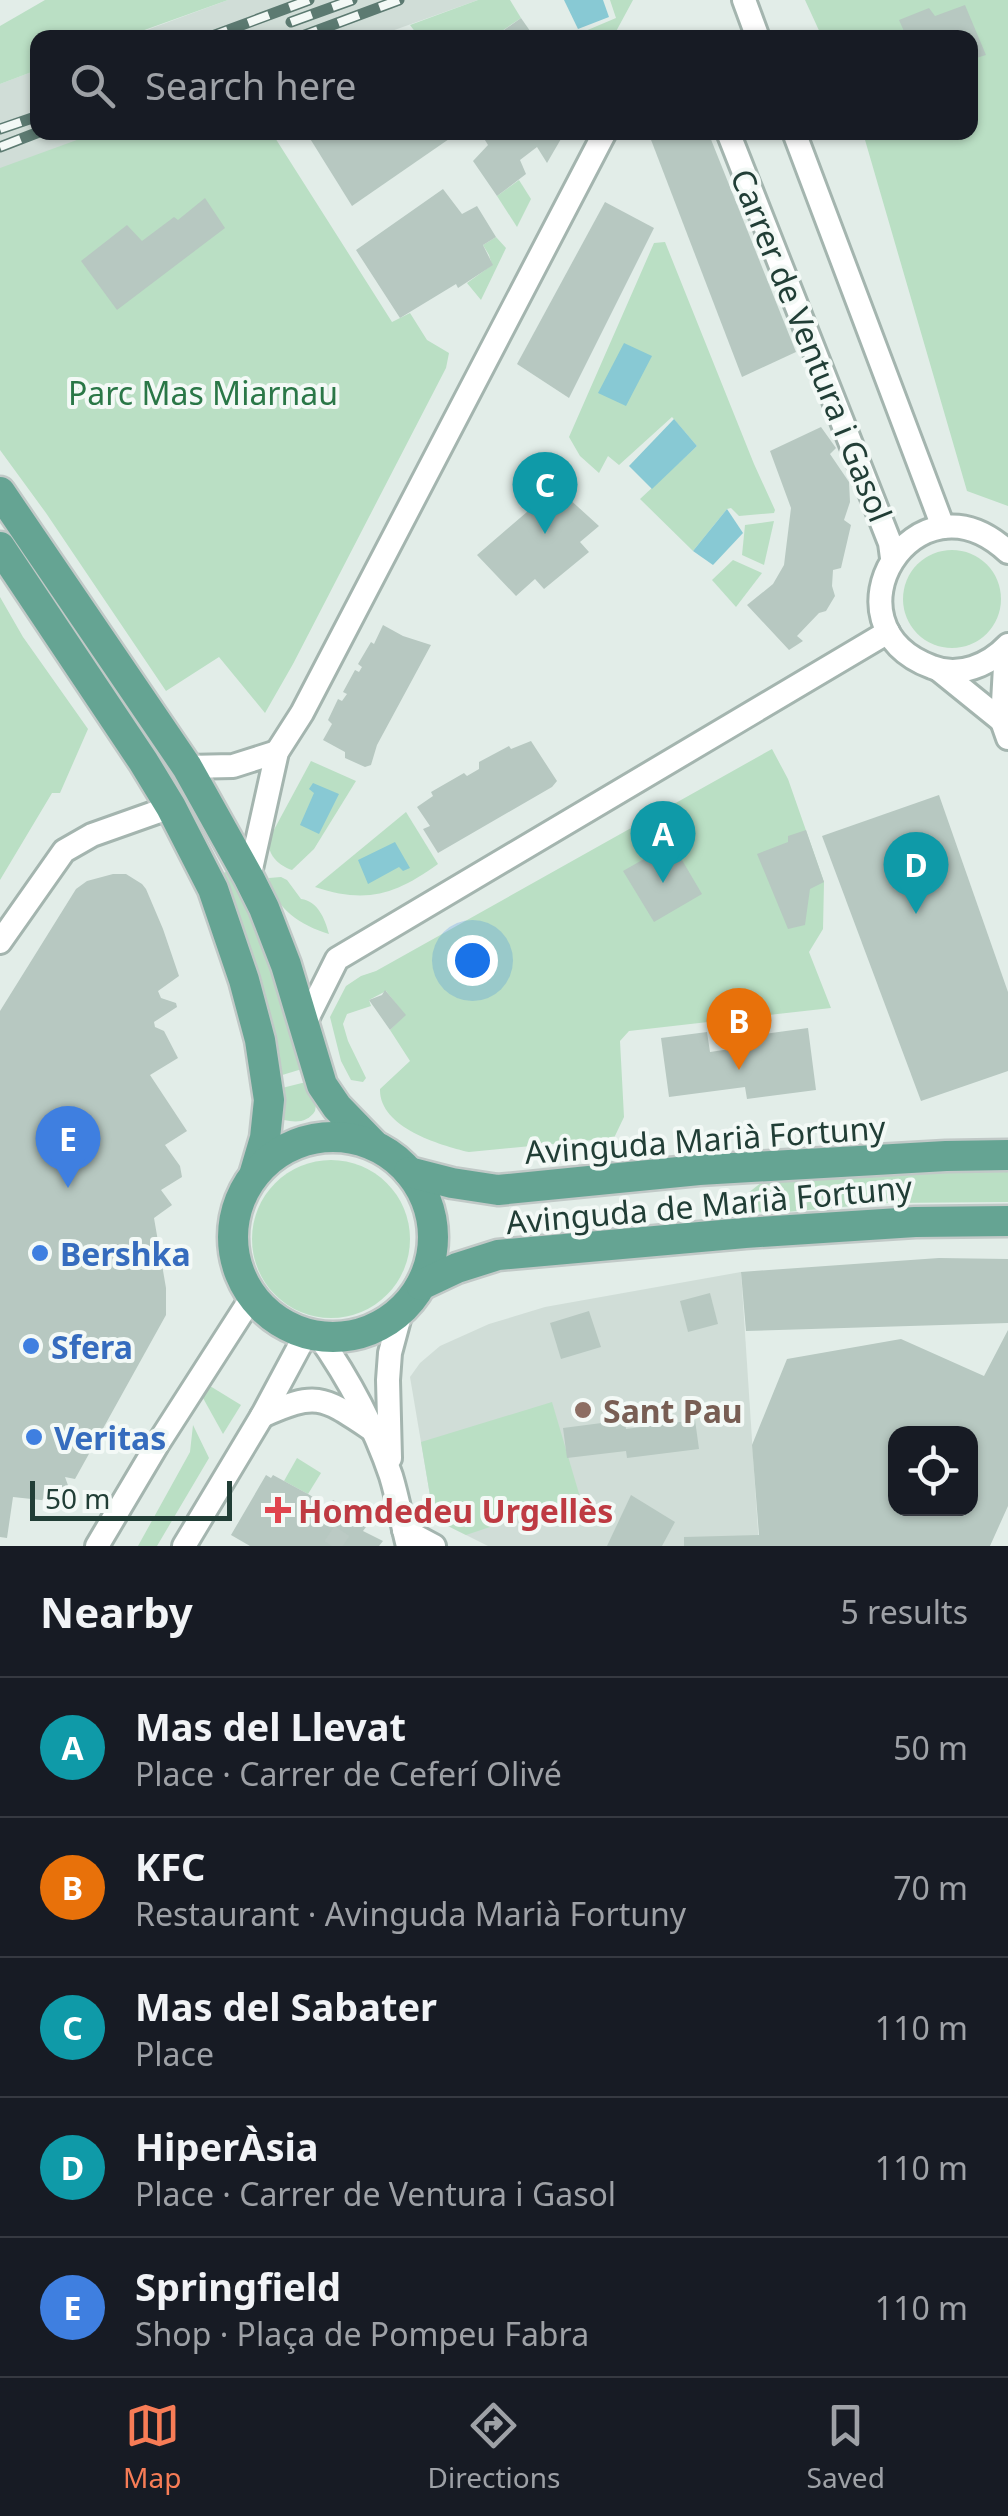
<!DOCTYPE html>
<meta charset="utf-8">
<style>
:root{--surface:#171b24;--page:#242831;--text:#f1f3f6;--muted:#9ea1a6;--line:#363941;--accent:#f77c56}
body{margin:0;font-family:"Noto Sans",sans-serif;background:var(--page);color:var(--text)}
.controls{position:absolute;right:30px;bottom:30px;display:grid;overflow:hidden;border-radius:20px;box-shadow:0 2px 8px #0004}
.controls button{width:90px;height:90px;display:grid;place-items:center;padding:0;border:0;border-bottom:2px solid var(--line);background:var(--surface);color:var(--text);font:50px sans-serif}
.scale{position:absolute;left:30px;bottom:25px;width:202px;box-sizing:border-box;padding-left:10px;border:5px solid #213e36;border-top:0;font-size:28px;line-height:35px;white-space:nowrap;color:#213e36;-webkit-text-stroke:8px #f3f9f6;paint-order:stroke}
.you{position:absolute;left:472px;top:960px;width:35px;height:35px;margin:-25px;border:8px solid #fff;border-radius:50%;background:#1a73e8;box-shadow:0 0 0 15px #1a73e833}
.badge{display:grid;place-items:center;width:65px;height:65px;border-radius:50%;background:var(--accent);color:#fff;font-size:32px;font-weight:700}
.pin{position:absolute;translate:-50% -82px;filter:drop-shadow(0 2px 5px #0008)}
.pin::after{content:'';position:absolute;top:52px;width:35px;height:30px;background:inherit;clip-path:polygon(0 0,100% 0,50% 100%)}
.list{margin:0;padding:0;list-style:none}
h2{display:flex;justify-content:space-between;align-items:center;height:130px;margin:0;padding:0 40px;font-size:42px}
h2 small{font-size:32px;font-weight:400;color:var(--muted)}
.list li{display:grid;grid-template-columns:65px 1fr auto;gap:30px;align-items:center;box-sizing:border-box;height:140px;padding:0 40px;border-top:2px solid var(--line)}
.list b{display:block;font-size:38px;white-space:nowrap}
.list p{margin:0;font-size:32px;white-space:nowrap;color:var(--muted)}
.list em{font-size:32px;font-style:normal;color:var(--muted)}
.icon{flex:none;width:55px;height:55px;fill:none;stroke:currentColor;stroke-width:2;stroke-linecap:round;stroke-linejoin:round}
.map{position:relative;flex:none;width:1008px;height:1546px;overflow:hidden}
.search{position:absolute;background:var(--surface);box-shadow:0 2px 8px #0004;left:30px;right:30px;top:30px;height:110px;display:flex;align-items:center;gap:25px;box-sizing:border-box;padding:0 35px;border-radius:20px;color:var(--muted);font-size:38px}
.sheet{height:830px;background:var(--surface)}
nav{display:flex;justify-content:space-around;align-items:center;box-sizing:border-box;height:140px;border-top:2px solid var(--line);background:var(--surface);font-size:28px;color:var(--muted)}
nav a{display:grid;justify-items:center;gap:5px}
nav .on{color:var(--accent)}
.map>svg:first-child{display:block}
.built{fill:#d0ddd7}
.green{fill:#badfc4}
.water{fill:#88c9d4}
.building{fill:#b7c8c1;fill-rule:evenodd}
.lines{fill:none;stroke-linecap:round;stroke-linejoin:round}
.pedestrian-tunnel{stroke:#bbcac4;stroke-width:18;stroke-dasharray:18 9;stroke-linecap:butt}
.minor-casing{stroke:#a4b5af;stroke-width:28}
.primary-casing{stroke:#c1c9c7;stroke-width:35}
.minor{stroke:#fff;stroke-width:22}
.primary{stroke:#65a493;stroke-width:30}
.rail-casing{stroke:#5c7a71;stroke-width:11}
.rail{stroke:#f3f9f6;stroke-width:8;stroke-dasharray:22;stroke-linecap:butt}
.shop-dot{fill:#3f7fe0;stroke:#f3f9f6;stroke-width:4}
.education-dot{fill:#8d6e63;stroke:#f3f9f6;stroke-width:4}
.health-dot{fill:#e0444e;stroke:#f3f9f6;stroke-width:4}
.labels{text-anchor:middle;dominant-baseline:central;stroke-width:8;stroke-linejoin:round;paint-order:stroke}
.street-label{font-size:32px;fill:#213e36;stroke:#f3f9f6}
.park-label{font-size:32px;fill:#2a7747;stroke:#f3f9f6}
.shop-label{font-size:32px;font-weight:bold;fill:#366cbe;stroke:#f3f9f6;text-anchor:start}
.education-label{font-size:32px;font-weight:bold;fill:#785e54;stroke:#f3f9f6;text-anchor:start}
.health-label{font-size:32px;font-weight:bold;fill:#be3a42;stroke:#f3f9f6;text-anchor:start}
</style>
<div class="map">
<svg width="1008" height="1546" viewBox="0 0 1008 1546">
<rect width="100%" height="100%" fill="#e2ede8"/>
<g class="built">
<path d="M 228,0 L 478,0 L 375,37 L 125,38 Z"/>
<path d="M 37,70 L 38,132 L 116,133 L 0,175 L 0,84 Z"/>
<path d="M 741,1272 L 759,1546 L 488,1546 L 434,1519 L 410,1377 L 420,1363 L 440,1346 L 489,1324 L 545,1307 Z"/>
</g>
<g class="green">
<path d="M 45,0 L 228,0 L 125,37 L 38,38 L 37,70 L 0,84 L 0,26 Z"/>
<path d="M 478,0 L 510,0 L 521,18 L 493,37 L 419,37 L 410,25 Z"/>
<path d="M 610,0 L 633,0 L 613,37 L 571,37 L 616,18 Z"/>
<path d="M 805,0 L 1008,0 L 1008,506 L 967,491 L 863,133 L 970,132 L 970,38 L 822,37 Z"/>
<path d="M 96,133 L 272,133 L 392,322 L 410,313 L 427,340 L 449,353 L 446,368 L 293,664 L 265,713 L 219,657 L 166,691 L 46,513 L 0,450 L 0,168 Z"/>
<path d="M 519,180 L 531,199 L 517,227 L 497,196 Z"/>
<path d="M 496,237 L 506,248 L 481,300 L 467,283 L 492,265 L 489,255 L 483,245 Z"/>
<path d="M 665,242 L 754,464 L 775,510 L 774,513 L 739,516 L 731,508 L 727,509 L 693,551 L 640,499 L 697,446 L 672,417 L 619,465 L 608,456 L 599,473 L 580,456 L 569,437 L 654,243 Z"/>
<path d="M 774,521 L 764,565 L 742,555 L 745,525 Z"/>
<circle cx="952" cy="599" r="49"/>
<path d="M 733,560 L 762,573 L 736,607 L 712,580 Z"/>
<path d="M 0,597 L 23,637 L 88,729 L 60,793 L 52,793 L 0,880 Z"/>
<path d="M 772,749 L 788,779 L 824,882 L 823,929 L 809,952 L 831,1008 L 629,1031 L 620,1041 L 624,1117 L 614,1138 L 469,1152 C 439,1145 379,1127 380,1089 L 410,1061 L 390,1030 L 405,1015 L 386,991 L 369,1000 L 371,1006 L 347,1014 L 343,1024 L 348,1041 L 366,1078 L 363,1082 L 351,1080 L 341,1061 L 330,1017 L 346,986 L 361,976 L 376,971 Z"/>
<path d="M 311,761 L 356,781 L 314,849 L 292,870 C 278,865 267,855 269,839 Z"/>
<path d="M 406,812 L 438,864 C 395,895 366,904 315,887 Z"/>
<path d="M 230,870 L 274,977 L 302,1069 L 279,1076 L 219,875 Z"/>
<path d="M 281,877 L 287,880 L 301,899 C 318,901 325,919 329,934 C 300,925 275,909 269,878 Z"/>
<path d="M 306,1082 L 316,1105 L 315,1111 C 308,1122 297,1123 284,1120 L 282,1088 Z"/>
<circle cx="331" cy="1239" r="79"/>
<path d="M 1008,1172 L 1008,1202 L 886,1203 L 764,1214 L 738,1201 L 762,1182 L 886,1173 Z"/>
<path d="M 210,1386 L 241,1405 L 223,1434 L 203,1398 Z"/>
<path d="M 552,1402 L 580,1497 L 466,1535 L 434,1519 L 421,1442 Z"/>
<path d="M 193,1425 L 209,1458 L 157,1546 L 138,1546 L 190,1452 Z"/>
<path d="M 297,1458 L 321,1473 L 308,1494 L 284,1481 Z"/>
</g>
<g class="water">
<path d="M 564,0 L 603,0 L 609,17 L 578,29 Z"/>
<path d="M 624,343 L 652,356 L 626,406 L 598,393 Z"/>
<path d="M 674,419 L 697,446 L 652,489 L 629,466 Z"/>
<path d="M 727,509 L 743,533 L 713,565 L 693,551 Z"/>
<path d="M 313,783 L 339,794 L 319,834 L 300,825 L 314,793 L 309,789 Z"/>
<path d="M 395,842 L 410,868 L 403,871 L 399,867 L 368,884 L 358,860 Z"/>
</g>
<g class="building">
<path d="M 965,5 L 986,55 L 970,60 L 970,38 L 907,38 L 899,20 L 929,8 L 935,16 Z"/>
<path d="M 521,18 L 535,38 L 493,38 Z"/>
<path d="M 315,132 L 445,132 L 449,139 L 352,206 L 309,137 Z"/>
<path d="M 480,132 L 565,132 L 547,163 L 537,147 L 520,160 L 526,174 L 497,196 L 473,161 L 488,145 Z"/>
<path d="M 648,132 L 708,132 L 796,352 L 742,377 Z"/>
<path d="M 443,189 L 462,214 L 477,206 L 496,237 L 483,245 L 493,265 L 458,288 L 456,284 L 400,318 L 356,250 Z"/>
<path d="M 205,198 L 225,228 L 117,310 L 81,261 L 127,225 L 142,241 L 174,217 L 178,220 Z"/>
<path d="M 605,202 L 654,228 L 569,398 L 517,364 Z"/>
<path d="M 821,427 L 836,448 L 830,454 L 849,482 L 850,502 L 844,520 L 851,525 L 841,568 L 833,570 L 832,586 L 835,596 L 826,611 L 819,613 L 797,636 L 803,641 L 789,650 L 747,605 L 773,584 L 784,565 L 791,508 L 770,451 Z"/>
<path d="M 556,487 L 599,526 L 580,542 L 589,552 L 544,589 L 535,579 L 516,596 L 477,555 Z"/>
<path d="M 383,625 L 403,636 L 431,645 L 377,745 L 371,765 L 365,767 L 345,758 L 345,752 L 323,740 L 332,724 L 328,720 L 338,699 L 342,701 L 347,694 L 343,692 L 355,670 L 359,672 L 362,667 L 358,664 L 371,642 L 374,644 Z"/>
<path d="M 531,741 L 557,781 L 552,787 L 438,853 L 423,829 L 430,826 L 417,807 L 433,796 L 431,792 L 464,773 L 467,776 L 479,769 L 479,762 L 509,746 L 511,749 Z"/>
<path d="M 939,795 L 1008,992 L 1008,1071 L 921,1101 L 822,836 Z"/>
<path d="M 806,830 L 824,882 L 810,889 L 805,925 L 788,929 L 757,854 L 788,842 L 788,836 Z"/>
<path d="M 672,843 L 702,894 L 654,922 L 623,871 Z"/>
<path d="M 113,874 L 126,874 L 142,884 L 146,889 L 163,929 L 179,976 L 158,991 L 161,998 L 176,1003 L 177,1007 L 154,1022 L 155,1027 L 164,1031 L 178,1058 L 150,1075 L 187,1131 L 165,1145 L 180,1166 L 182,1177 L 161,1190 L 172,1205 L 154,1218 L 166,1288 L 166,1315 L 75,1479 L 65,1477 L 70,1491 L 53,1490 L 50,1501 L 13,1497 L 7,1538 L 0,1537 L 0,1011 L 76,889 L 87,881 Z"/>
<path d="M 385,990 L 406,1015 L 390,1030 L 369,1000 L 382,995 Z"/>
<path d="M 808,1028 L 816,1090 L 747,1099 L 745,1087 L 669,1097 L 661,1038 L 707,1032 L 710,1052 L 737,1048 L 735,1038 Z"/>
<path d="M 939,1258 L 1008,1259 L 1008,1323 L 746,1331 L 741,1272 Z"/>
<path d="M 710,1293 L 718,1324 L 688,1332 L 680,1301 Z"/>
<path d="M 589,1311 L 601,1347 L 561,1359 L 550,1323 Z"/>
<path d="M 1008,1330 L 1008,1506 L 990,1546 L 684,1546 L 684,1537 L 759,1535 L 752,1445 L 787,1359 L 901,1339 L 984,1376 ZM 896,1434 L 970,1434 L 970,1508 L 896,1508 Z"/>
<path d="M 625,1420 L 626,1429 L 695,1420 L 699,1449 L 627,1458 L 626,1451 L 567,1458 L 563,1428 Z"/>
<path d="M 266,1475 L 271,1478 L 273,1475 L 308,1494 L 318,1500 L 316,1504 L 327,1510 L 333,1500 L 348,1508 L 350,1505 L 357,1509 L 350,1519 L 366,1527 L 363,1531 L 383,1541 L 379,1546 L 250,1546 L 231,1535 Z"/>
<path d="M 631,1495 L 675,1522 L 662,1546 L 607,1546 Z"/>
</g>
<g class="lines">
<path class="pedestrian-tunnel" d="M 332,1546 L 350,1519"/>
<defs>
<g id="minor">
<path d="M 744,0 L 758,38"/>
<path d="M 728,132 L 890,543 L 892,558"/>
<path d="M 794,132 L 943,527"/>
<path d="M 1008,552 C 915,465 818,625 932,667 C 959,678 989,665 1008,645"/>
<path d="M 1006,648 L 1002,721 L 1008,738"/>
<path d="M 939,670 L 1002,721"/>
<path d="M 187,767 L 233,766 L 277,752"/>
<path d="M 249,878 L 277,752 L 302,713 L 605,132"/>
<path d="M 0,942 L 64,851 L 92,835 L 171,807"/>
<path d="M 304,1025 L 337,959 L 888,632"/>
<path d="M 318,1335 C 349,1379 374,1426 391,1476 C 398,1499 402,1523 408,1546"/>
<path d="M 262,1416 C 317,1391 323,1397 371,1429"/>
<path d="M 390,1458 L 388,1380 L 390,1353 L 401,1312"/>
<path d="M 404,1530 L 434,1546"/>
<path d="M 97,1546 L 157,1445 L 252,1297"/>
<path d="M 184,1546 L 262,1416 L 306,1334"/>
</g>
<g id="primary">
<path d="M 0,492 L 187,767 L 249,878 L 264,908 L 286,965 L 322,1085 L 337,1107 L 373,1144"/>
<path d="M 0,547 L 143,761 L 171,807 L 213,889 L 244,980 L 260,1040 L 269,1100 L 265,1138 L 255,1172"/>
<circle cx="333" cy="1237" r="100"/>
<path d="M 409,1172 L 452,1183 L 498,1190 L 699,1170 L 946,1156 L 1008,1155"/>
<path d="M 421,1285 L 457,1268 L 498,1255 L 745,1233 L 915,1222 L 1008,1221"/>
</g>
</defs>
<use href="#minor" class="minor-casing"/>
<use href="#primary" class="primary-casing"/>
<use href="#minor" class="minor"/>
<use href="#primary" class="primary"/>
<defs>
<g id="rail">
<path d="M 291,22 L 352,0"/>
<path d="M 207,38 L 309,0"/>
<path d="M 297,38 L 399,0"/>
<path d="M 0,129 L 38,116"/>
<path d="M 0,147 L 39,132"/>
</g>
</defs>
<use href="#rail" class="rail-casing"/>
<use href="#rail" class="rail"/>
</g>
<g class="shop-dot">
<circle cx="40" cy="1253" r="10"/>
<circle cx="31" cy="1346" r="10"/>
<circle cx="34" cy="1437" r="10"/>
</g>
<circle class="education-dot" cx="583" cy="1410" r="10"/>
<path class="health-dot" d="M273 1495h10v10h10v10h-10v10h-10v-10h-10v-10h10z"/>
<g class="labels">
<g class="street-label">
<text transform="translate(812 345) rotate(68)">Carrer de Ventura i Gasol</text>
<text transform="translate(705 1139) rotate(-4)">Avinguda Marià Fortuny</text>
<text transform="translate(709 1204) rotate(-5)">Avinguda de Marià Fortuny</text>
</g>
<g class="park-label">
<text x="203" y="392">Parc Mas Miarnau</text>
</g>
<g class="shop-label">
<text x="60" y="1253">Bershka</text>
<text x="51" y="1346">Sfera</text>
<text x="54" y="1437">Veritas</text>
</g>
<g class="education-label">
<text x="603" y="1410">Sant Pau</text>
</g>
<g class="health-label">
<text x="298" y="1510">Homdedeu Urgellès</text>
</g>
</g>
</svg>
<div class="controls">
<button><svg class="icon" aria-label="locate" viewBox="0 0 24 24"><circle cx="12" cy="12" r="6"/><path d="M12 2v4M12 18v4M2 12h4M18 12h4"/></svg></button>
</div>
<div class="scale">50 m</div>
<div class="you"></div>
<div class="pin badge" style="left:663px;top:883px;background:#0f9aa8">A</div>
<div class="pin badge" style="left:739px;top:1070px;background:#e8710a">B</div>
<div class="pin badge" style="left:545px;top:534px;background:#0f9aa8">C</div>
<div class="pin badge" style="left:916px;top:914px;background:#0f9aa8">D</div>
<div class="pin badge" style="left:68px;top:1188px;background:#3f7fe0">E</div>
<div class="search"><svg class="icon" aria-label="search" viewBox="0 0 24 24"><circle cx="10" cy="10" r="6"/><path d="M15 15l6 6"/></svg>Search here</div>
</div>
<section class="sheet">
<h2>Nearby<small>5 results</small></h2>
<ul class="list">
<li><span class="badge" style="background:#0f9aa8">A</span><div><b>Mas del Llevat</b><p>Place · Carrer de Ceferí Olivé</p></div><em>50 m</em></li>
<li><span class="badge" style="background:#e8710a">B</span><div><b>KFC</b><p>Restaurant · Avinguda Marià Fortuny</p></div><em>70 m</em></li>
<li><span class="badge" style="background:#0f9aa8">C</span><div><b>Mas del Sabater</b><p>Place</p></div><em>110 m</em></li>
<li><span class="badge" style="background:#0f9aa8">D</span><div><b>HiperÀsia</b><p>Place · Carrer de Ventura i Gasol</p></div><em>110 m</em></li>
<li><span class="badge" style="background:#3f7fe0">E</span><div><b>Springfield</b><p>Shop · Plaça de Pompeu Fabra</p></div><em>110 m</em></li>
</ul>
</section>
<nav>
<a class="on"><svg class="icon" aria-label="map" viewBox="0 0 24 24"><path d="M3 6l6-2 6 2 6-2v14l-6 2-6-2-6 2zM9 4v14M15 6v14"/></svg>Map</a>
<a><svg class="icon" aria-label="directions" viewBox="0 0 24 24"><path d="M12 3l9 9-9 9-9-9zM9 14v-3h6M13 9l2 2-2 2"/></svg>Directions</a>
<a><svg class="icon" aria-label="saved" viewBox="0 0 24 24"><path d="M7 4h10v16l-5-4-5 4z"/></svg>Saved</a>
</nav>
